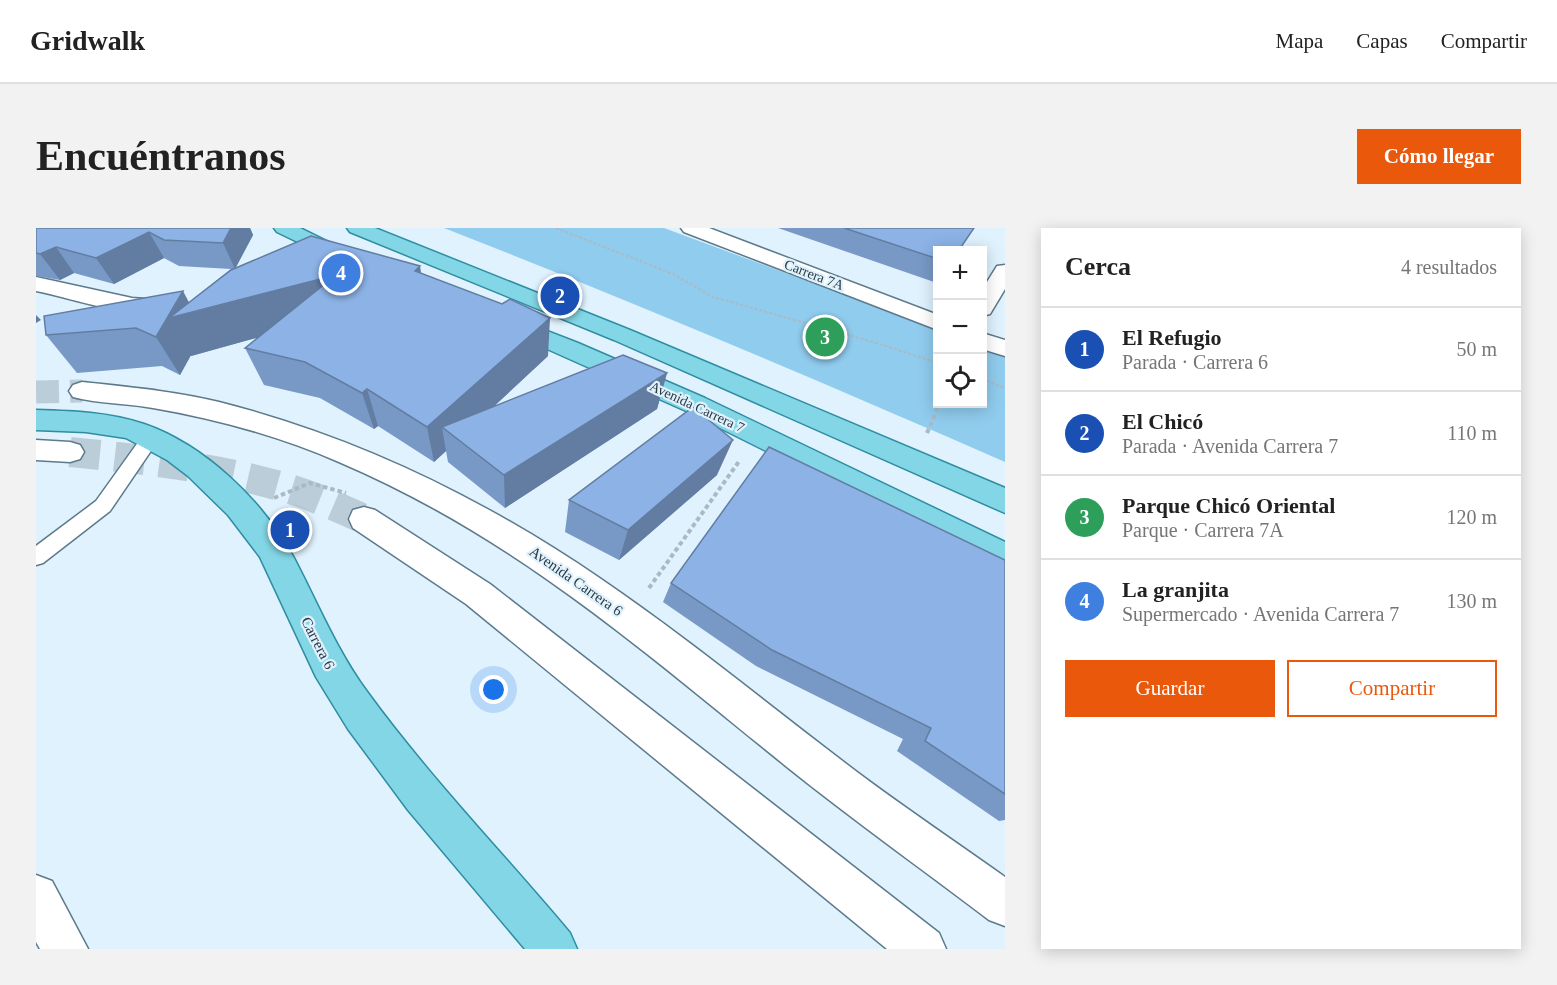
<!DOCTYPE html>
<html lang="es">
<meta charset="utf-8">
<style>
:root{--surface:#fff;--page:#f2f2f2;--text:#222;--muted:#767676;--line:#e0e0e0;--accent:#ea580c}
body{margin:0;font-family:"Times New Roman",serif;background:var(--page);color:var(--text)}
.controls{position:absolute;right:18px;top:18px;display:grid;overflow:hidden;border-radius:0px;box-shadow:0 3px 15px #0003}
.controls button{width:54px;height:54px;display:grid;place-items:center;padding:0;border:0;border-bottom:2px solid var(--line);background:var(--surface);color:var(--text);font:30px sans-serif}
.you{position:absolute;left:458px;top:462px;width:21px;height:21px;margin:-15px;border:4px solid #fff;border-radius:50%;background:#1a73e8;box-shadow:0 0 0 9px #1a73e833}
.badge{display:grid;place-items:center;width:39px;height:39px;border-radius:50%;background:var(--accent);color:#fff;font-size:20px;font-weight:700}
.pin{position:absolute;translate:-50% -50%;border:3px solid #fff;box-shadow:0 2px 6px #0006}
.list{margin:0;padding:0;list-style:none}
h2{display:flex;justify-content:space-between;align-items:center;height:78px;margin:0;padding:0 24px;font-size:26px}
h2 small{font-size:20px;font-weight:400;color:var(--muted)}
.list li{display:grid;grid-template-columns:39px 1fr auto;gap:18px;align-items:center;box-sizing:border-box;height:84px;padding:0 24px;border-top:2px solid var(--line)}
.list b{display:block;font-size:22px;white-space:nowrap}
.list p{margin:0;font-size:20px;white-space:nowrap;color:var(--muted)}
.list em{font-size:20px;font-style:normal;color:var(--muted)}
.actions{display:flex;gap:12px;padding:18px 24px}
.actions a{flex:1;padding:14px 0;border:2px solid var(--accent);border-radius:0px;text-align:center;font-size:21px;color:var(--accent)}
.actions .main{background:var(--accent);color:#fff}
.icon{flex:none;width:33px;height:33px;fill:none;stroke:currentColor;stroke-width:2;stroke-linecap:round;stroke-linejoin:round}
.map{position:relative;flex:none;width:969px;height:721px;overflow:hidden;border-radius:0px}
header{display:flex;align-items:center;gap:36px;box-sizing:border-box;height:84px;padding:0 30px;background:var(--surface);border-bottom:2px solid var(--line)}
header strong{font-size:28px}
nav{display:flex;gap:33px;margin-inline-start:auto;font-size:21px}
.intro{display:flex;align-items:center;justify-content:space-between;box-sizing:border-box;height:144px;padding:0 36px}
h1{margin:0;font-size:42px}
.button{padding:15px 27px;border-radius:0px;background:var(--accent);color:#fff;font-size:21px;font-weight:700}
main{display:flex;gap:36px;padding:0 36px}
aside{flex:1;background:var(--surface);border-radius:0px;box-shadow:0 3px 15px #0003}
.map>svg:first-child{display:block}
.green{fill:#90ccee}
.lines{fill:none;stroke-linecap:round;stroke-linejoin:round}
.secondary-tunnel-far1{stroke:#bbcdd8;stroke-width:23;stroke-dasharray:23 11;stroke-linecap:butt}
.secondary-tunnel{stroke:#bbcdd8;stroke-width:30;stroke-dasharray:30 15;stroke-linecap:butt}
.lane-casing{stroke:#5d7a8b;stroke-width:3}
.street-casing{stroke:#5d7a8b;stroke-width:3}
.secondary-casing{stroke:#5d7a8b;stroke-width:3}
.primary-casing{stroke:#2f8da1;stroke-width:3}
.path-far1{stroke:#a9bac5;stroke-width:2;stroke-dasharray:3 2;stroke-linecap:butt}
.path{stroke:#a9bac5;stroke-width:4;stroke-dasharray:4.5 3;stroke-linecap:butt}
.lane{fill:#fff;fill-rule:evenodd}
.street{fill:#fff;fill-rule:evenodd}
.secondary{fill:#fff;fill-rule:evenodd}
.primary{fill:#83d6e5;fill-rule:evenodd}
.wall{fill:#7899c6}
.shaded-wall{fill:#627da1}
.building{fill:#8cb2e6;stroke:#627da1;stroke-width:1.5}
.labels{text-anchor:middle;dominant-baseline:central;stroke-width:4.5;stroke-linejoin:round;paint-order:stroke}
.far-street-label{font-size:14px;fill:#2c3941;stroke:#dff2fe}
.street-label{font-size:15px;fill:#2c3941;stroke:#dff2fe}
</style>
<header>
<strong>Gridwalk</strong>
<nav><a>Mapa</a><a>Capas</a><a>Compartir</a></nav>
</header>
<div class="intro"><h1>Encuéntranos</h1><a class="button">Cómo llegar</a></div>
<main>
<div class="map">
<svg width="969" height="721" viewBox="0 0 969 721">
<rect width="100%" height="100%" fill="#dff2fe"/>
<path class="green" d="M 408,0 L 628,0 L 901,101 L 902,176 L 946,176 L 947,117 L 969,126 L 969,234 C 784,153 597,74 408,0 Z"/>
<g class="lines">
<path class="secondary-tunnel-far1" d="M 0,164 L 46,163"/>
<path class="secondary-tunnel" d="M 34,224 C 106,231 178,239 247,259 C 275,267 301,279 328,291"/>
<defs>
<path id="lane" d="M 114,205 L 120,206 L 123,211 L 74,283 L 7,335 L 0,337 L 0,318 L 60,273 L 108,206 Z"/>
<g id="street">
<path d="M 645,0 L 673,0 L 902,87 L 902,102 L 648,4 Z"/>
<path d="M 969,37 L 969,61 L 954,86 L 946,88 L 946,62 L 961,38 Z"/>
<path d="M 0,49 L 96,70 L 138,73 L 141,78 L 138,83 C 99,93 40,71 0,63 Z"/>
<path d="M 946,105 L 969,112 L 969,128 L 946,121 Z"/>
<path d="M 0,647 L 16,653 L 52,721 L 4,721 L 0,714 Z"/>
</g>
<g id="secondary">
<path d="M 46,154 C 92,159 138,163 183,174 C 321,209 448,271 565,351 C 653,411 735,479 821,544 C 869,580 920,614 969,649 L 969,698 L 953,692 C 886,641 817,592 751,539 C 606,422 477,308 303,234 C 243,208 181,191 117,180 C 91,175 63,176 37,169 L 33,163 L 37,157 Z"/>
<path d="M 0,212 L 34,214 L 44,217 L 48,224 L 44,231 L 34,234 L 0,232 Z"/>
<path d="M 328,279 L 339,282 L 454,356 L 903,705 L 910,721 L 851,721 L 430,376 L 317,300 L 313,291 L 317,282 Z"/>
</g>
<g id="primary">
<path d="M 238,0 L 264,0 L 315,25 L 319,29 L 315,33 L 308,35 L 301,33 L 241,4 Z"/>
<path d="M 311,0 L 339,0 L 594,102 L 969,260 L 969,285 L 578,112 L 314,4 Z"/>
<path d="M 470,87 L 542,115 L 669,170 L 969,314 L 969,342 L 650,183 L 462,99 L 458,94 L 462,89 Z"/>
<path d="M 0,182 C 36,183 73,184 108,196 C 169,217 227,273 258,330 C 282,376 301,423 332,465 C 394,550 467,625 534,705 L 541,721 L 489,721 L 372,582 L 312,501 L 280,449 L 224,329 L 192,287 L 152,248 L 131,232 L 90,210 L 50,204 L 0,202 Z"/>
</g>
</defs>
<use href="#lane" class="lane-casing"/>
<use href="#street" class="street-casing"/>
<use href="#secondary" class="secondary-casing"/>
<use href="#primary" class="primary-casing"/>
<g class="path-far1">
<path d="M 520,0 L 637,46 L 677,69 L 837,114 L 902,135"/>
<path d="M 946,151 L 969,160"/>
<path d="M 902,178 L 903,176"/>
</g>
<g class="path">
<path d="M 891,205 L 903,177"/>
<path d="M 238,270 L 274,255 L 310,265"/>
<path d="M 613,360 L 704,232"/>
</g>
<use href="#lane" class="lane"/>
<use href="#street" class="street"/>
<use href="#secondary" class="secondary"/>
<use href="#primary" class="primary"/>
</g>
<g class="wall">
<path d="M 0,0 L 214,0 L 217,7 L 200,39 L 385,45 L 512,128 L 457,179 L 631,145 L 621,181 L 469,280 L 412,234 L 410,223 L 398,234 L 342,198 L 338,201 L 284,170 L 228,157 L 209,120 L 223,109 L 155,128 L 155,127 L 144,147 L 126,138 L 41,145 L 10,107 L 153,74 L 195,41 L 143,38 L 128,30 L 78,56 L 38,45 L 24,52 L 0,48 Z"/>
<path d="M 742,0 L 938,0 L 902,22 L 901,55 Z"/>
<path d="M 681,247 L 583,332 L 529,304 L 533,272 Z"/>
<path d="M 969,332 L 969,592 L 963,593 L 861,523 L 867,511 L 720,438 L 627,374 L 635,355 Z"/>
</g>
<g class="shaded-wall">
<path d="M 195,0 L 214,0 L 217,7 L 199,41 L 187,15 Z"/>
<path d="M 113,4 L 128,30 L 78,56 L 60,30 Z"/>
<path d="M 20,19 L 38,45 L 24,52 L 4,26 Z"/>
<path d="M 384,38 L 390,76 L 379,43 Z"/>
<path d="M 300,47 L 311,85 L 155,128 L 155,127 L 144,147 L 120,109 L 147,63 L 158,84 Z"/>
<path d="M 0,87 L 5,92 L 0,95 Z"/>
<path d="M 514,90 L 512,128 L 422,212 L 406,199 L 410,223 L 398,234 L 391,199 Z"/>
<path d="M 631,145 L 621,181 L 469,280 L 468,247 Z"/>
<path d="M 331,161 L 342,198 L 338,201 L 326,165 Z"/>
<path d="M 697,212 L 681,247 L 583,332 L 592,302 Z"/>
</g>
<g class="building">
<path d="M 0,0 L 195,0 L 187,15 L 128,12 L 113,4 L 60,30 L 20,19 L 4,26 L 0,25 Z"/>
<path d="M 808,0 L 938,0 L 923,22 L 902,22 L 902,31 Z"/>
<path d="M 275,8 L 384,38 L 379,43 L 466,76 L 474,71 L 514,90 L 391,199 L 331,161 L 326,165 L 269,134 L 209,120 L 300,47 L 133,90 L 195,42 Z"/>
<path d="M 147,63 L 120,109 L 100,100 L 10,107 L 8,88 Z"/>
<path d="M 587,127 L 631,145 L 468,247 L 406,199 Z"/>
<path d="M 657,179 L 697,212 L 592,302 L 533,272 Z"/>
<path d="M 733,219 L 969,332 L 969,566 L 889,513 L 895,500 L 736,422 L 635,355 Z"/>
</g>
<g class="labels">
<g class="far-street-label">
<text transform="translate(778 47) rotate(21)">Carrera 7A</text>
<text transform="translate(661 179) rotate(25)">Avenida Carrera 7</text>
</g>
<g class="street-label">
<text transform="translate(540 353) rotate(35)">Avenida Carrera 6</text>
<text transform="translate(282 415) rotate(63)">Carrera 6</text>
</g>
</g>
</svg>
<div class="controls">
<button>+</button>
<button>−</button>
<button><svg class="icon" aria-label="locate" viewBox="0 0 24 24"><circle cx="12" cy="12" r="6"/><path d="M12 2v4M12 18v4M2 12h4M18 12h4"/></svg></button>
</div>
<div class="you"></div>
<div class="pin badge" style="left:254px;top:302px;background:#1a4fb4">1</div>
<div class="pin badge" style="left:524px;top:68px;background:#1a4fb4">2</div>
<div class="pin badge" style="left:789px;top:109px;background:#2e9e5b">3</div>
<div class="pin badge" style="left:305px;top:45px;background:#3f7fe0">4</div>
</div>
<aside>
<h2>Cerca<small>4 resultados</small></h2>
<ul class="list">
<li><span class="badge" style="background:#1a4fb4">1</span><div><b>El Refugio</b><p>Parada · Carrera 6</p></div><em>50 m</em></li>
<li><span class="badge" style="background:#1a4fb4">2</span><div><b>El Chicó</b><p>Parada · Avenida Carrera 7</p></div><em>110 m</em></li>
<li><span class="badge" style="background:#2e9e5b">3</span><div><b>Parque Chicó Oriental</b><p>Parque · Carrera 7A</p></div><em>120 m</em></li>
<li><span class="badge" style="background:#3f7fe0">4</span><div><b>La granjita</b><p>Supermercado · Avenida Carrera 7</p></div><em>130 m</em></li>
</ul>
<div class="actions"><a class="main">Guardar</a><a>Compartir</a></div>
</aside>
</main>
